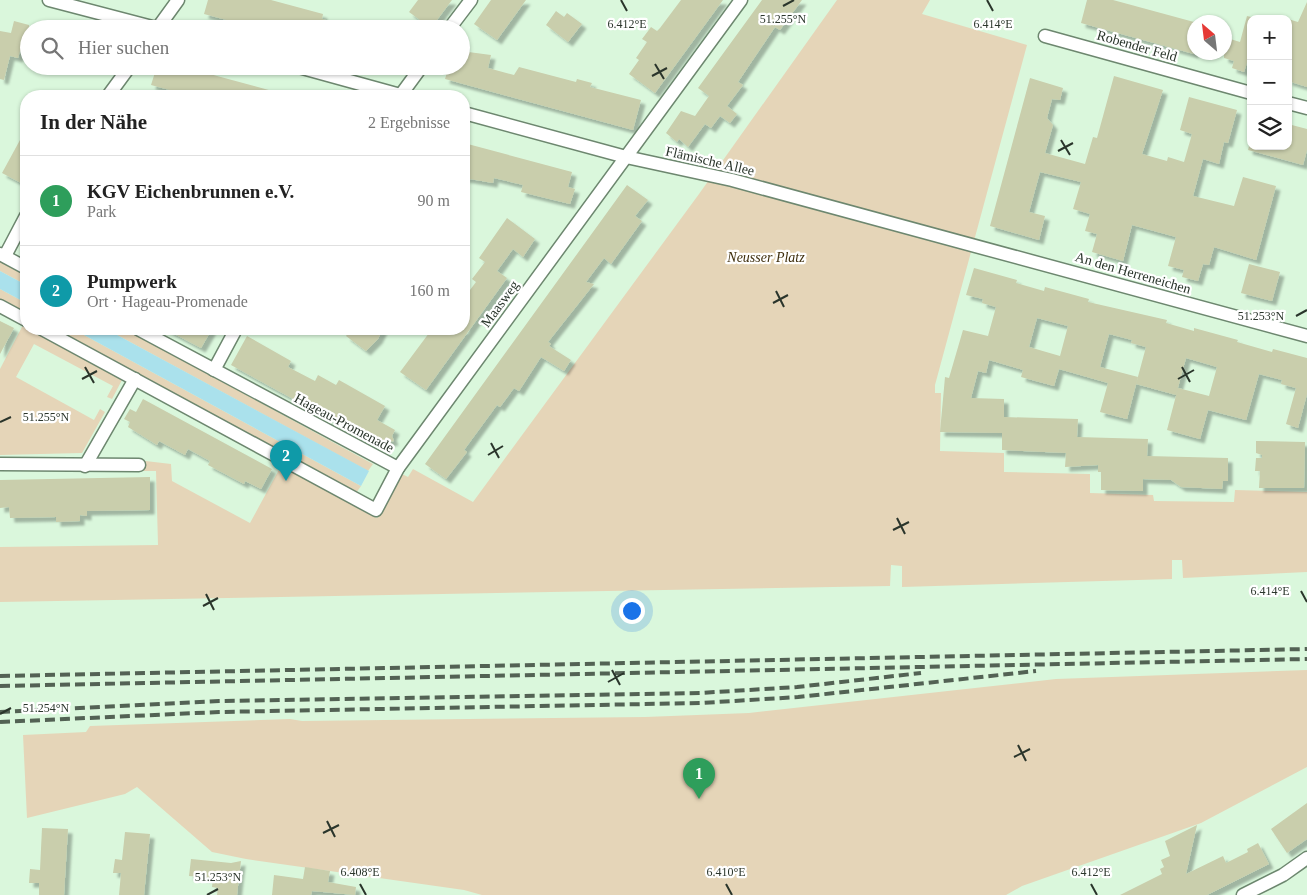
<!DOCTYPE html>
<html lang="de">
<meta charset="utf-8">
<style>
:root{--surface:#fff;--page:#f6f6f6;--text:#222;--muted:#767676;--line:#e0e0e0;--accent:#bb3e8d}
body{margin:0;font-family:"Times New Roman",serif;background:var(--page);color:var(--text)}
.controls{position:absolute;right:15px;top:15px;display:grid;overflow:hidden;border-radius:10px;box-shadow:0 1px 4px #0004}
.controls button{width:45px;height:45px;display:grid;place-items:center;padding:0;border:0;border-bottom:1px solid var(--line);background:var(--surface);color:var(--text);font:25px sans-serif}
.compass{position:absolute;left:1187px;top:15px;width:45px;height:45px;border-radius:50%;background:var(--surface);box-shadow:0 1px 4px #0004;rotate:332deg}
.you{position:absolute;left:631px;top:610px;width:18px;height:18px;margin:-12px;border:4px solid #fff;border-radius:50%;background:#1a73e8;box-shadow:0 0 0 8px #1a73e833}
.badge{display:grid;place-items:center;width:32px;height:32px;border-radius:50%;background:var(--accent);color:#fff;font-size:16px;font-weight:700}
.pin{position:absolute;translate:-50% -41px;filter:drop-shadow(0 1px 2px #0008)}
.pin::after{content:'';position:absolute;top:26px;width:18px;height:15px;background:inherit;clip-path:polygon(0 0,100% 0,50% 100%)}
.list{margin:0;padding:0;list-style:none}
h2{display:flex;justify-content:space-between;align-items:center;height:65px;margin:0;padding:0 20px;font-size:21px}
h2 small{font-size:16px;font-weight:400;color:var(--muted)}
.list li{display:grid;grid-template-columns:32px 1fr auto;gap:15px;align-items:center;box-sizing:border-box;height:90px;padding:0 20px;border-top:1px solid var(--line)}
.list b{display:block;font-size:19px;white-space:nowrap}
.list p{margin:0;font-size:16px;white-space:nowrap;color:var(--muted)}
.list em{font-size:16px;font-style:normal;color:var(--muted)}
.icon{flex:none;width:28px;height:28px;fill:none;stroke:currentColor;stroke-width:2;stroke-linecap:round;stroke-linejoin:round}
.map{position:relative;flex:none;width:1307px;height:895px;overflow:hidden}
.search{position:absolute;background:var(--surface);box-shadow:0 1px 4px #0004;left:20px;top:20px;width:450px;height:55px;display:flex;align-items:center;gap:12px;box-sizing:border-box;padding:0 18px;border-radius:28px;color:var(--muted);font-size:19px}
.panel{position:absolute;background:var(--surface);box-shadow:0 1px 4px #0004;left:20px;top:90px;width:450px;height:245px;border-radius:20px}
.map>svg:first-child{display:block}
.green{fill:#e5d5b8}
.water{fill:#aae1ec}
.building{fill:#c9ceac;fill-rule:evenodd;filter:url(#shadow)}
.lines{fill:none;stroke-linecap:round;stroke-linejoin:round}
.street-casing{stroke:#6d876f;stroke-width:15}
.street{stroke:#fff;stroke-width:12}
.rail{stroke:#536254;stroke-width:4;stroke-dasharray:10 5;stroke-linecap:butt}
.ticks{fill:none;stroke:#2a352b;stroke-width:2}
.labels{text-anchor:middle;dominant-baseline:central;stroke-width:4.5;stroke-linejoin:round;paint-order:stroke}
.street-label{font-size:14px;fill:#2a352b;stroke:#fff}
.park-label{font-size:14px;font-style:italic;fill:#3e2e0d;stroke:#fff}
.ticks-label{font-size:12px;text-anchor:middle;fill:#2a352b;stroke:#fff;stroke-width:4.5;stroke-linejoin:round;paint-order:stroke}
</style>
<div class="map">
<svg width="1307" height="895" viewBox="0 0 1307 895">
<defs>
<filter id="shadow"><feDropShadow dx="4.5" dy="4.5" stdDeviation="1" flood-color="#0004"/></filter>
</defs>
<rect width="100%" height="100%" fill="#daf7dc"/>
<g class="green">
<path d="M 837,0 L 930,0 L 922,14 L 1027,45 L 935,385 L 935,393 L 941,393 L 940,451 L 1004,453 L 1004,472 L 1090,474 L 1090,493 L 1153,495 L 1154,501 L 1234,502 L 1235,490 L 1307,492 L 1307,572 L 1183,578 L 1182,560 L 1172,560 L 1172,579 L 902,587 L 902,566 L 891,565 L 890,586 L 0,602 L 0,547 L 158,545 L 156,471 L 137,471 L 137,460 L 171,464 L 172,481 L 250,523 L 281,466 L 377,518 L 402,474 L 408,477 L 413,469 L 473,502 L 699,194 Z"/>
<path d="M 0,261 L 26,275 L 26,285 L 0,271 Z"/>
<path d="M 0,289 L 26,303 L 26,314 L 0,299 Z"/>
<path d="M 23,325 L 122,380 L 112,399 L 107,397 L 113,386 L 34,344 L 16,377 L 94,420 L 100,409 L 105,412 L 82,453 L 0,455 L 0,369 Z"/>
<path d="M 54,329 L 73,329 L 361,486 L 356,493 Z"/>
<path d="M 106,329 L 125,329 L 373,464 L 368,471 Z"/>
<path d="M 1307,670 L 1307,767 L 1201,823 L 1022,886 L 1006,895 L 482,895 L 464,890 L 246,859 L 212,852 L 137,787 L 125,794 L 27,818 L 23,735 L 86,732 L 90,726 L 290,719 L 302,721 L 645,717 L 749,713 L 1056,679 Z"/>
</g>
<g class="water">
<path d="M 0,271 L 26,285 L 26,303 L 0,289 Z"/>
<path d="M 73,329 L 106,329 L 369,471 L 361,486 Z"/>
</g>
<g class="building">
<path d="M 208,0 L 271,0 L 323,14 L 322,19 L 345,25 L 344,29 L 261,29 L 204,14 Z"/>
<path d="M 418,0 L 452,0 L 431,28 L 409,12 Z"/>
<path d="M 491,0 L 526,0 L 497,40 L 474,24 Z"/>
<path d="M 681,0 L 723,0 L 655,93 L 629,74 L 639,60 L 636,58 L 647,42 L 642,39 L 651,27 L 657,31 L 660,28 Z"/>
<path d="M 762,0 L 802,0 L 780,30 L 775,27 L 738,82 L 743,85 L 727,106 L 737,114 L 730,123 L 720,116 L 711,128 L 705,124 L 688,147 L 679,139 L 677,142 L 666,133 L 681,111 L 695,116 L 709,96 L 698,88 Z"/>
<path d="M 1087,0 L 1113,0 L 1194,22 L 1194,54 L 1081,23 Z"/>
<path d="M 1307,2 L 1307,87 L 1288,81 L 1288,19 L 1298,22 Z"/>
<path d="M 556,11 L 564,17 L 567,13 L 582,24 L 568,42 L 546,25 Z"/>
<path d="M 1247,16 L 1251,17 L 1251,50 L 1244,72 L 1232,68 L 1234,61 L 1224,58 L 1224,37 L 1240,42 Z"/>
<path d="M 14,21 L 29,25 L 29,54 L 20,51 L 18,58 L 10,56 L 4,80 L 0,79 L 0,31 L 11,33 Z"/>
<path d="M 461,51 L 491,55 L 488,68 L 514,75 L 519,67 L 576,82 L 577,79 L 592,83 L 590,87 L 641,100 L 633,130 L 445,79 L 449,66 L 461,66 Z"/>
<path d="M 157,66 L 180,66 L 276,92 L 275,96 L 180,96 L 181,93 L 151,85 Z"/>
<path d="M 1114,76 L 1163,90 L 1142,154 L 1167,161 L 1168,157 L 1184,162 L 1192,134 L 1180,130 L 1189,97 L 1237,110 L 1228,143 L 1224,142 L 1219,164 L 1203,159 L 1193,196 L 1234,206 L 1243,177 L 1276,186 L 1256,260 L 1214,247 L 1209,265 L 1203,264 L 1198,281 L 1182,277 L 1184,270 L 1168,266 L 1176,237 L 1132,225 L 1123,261 L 1092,252 L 1097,234 L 1085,231 L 1090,214 L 1073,209 L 1081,182 L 1040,172 L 1029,212 L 1045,216 L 1039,240 L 990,226 L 1030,78 L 1063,88 L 1060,100 L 1052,99 L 1047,118 L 1053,125 L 1045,153 L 1085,164 L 1093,137 L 1097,138 Z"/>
<path d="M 1288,124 L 1307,129 L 1307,150 L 1303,165 L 1248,150 L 1249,146 L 1288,146 Z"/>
<path d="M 26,129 L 26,174 L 21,183 L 2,173 Z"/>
<path d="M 464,143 L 572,172 L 568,187 L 575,189 L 570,204 L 521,192 L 523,185 L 494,178 L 493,183 L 464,178 L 466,170 L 464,169 Z"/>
<path d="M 627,185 L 648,200 L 635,216 L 642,221 L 611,264 L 604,258 L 586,282 L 594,284 L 548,342 L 551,344 L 549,346 L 571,360 L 564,371 L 541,357 L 519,391 L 514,388 L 500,407 L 497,405 L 464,450 L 467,452 L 446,479 L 425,464 Z"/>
<path d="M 507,218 L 535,239 L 523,257 L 513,249 L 497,271 L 507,278 L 426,390 L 400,372 L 432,329 L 464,329 L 464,298 L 476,282 L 472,279 L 485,262 L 479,258 Z"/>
<path d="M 1249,264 L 1280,272 L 1272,301 L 1241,293 Z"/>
<path d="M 974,268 L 1017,280 L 1016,283 L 1044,291 L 1045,287 L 1089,299 L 1088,302 L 1167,320 L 1166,323 L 1194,331 L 1194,328 L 1238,340 L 1237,342 L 1272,352 L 1273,349 L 1307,358 L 1307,394 L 1298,428 L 1286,424 L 1296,388 L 1281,384 L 1282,380 L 1259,374 L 1246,420 L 1208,410 L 1200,439 L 1167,430 L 1178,388 L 1209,396 L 1217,367 L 1186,358 L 1176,395 L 1136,384 L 1146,347 L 1131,343 L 1132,340 L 1109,334 L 1100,367 L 1138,377 L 1127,419 L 1100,412 L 1108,383 L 1059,369 L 1054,386 L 1021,377 L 1023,370 L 989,360 L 986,373 L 978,371 L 971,398 L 1004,399 L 1004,417 L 1078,419 L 1077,437 L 1148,439 L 1147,456 L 1228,458 L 1228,481 L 1223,481 L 1222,489 L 1181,487 L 1171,480 L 1143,479 L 1143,491 L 1101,490 L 1101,472 L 1098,472 L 1098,465 L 1065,467 L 1066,453 L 1002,450 L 1002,433 L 940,432 L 945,377 L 949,378 L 963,330 L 988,336 L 996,307 L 982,303 L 983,299 L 966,295 ZM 1037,318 L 1068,326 L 1060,356 L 1029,347 Z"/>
<path d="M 0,321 L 14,328 L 0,354 Z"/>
<path d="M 165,329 L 212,329 L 201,348 Z"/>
<path d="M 351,329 L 383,329 L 378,339 L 366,351 L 346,336 Z"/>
<path d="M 247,336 L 291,361 L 288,367 L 315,381 L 318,375 L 336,385 L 339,380 L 385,406 L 377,420 L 395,430 L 392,436 L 394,441 L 389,442 L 385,449 L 231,365 Z"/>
<path d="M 143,399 L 272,469 L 261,489 L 245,481 L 244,484 L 208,465 L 210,461 L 188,449 L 185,455 L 159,441 L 157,445 L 128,427 L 130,422 L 124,419 L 130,409 L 136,412 Z"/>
<path d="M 1256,441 L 1305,442 L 1304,488 L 1259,488 L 1260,471 L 1255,471 L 1256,458 L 1262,458 L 1262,455 L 1256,453 Z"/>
<path d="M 150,477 L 150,510 L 87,511 L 87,516 L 80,515 L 80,521 L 56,522 L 56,517 L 10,518 L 9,507 L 0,508 L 0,480 Z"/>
<path d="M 1307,803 L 1307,839 L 1287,853 L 1271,829 Z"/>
<path d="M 1197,825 L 1186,874 L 1223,856 L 1226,863 L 1248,852 L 1247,849 L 1258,843 L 1269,864 L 1207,895 L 1120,895 L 1162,874 L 1160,869 L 1164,867 L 1161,860 L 1170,856 L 1165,841 Z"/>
<path d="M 42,828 L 68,829 L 64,895 L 39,895 L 39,883 L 29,883 L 30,869 L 40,870 Z"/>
<path d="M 125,832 L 150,834 L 144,895 L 119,895 L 121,873 L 113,873 L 115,859 L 122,860 Z"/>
<path d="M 191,859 L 231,863 L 241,861 L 237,895 L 217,895 L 218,888 L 212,887 L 213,878 L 189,876 Z"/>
<path d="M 305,867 L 330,871 L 328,882 L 356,887 L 355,895 L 312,891 L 311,895 L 272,895 L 274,875 L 303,879 Z"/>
</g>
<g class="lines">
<defs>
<g id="street">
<path d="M 49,0 L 160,29"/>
<path d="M 157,29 L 178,0"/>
<path d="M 449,29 L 471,0"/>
<path d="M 1045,36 L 1251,93"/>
<path d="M 295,66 L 404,96"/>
<path d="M 108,96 L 130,66"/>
<path d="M 400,96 L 422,66"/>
<path d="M 1288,103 L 1307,108"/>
<path d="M 464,113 L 626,157 L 732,180 L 1307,336"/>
<path d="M 0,254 L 26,268"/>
<path d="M 5,256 L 26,216"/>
<path d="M 0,306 L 26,320"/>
<path d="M 42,329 L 376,510 L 398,468 L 741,0"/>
<path d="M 138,329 L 398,468"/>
<path d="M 214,370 L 236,329"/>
<path d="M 0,464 L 139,465"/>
<path d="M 85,466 L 135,379"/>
<path d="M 1243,895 L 1283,875 L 1307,858"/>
</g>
</defs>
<use href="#street" class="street-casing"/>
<use href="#street" class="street"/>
<g class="rail">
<path d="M 0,676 L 1307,649"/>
<path d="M 0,686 L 1307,659"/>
<path d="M 0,712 L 219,701 L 700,693 L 797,687 L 921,673"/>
<path d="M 0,722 L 219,712 L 701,703 L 798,697 L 1036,671"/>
</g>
</g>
<path class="ticks" d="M 621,0 L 627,11M 987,0 L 993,11M 783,6 L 794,0M 655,64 L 664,79M 652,76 L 667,68M 1061,140 L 1070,155M 1058,151 L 1073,143M 776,291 L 784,307M 773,303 L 788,295M 1296,316 L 1307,310M 85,367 L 94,383M 1182,367 L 1190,382M 82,379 L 97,371M 1178,379 L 1194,370M 0,422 L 11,417M 491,443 L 499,458M 488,455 L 503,446M 897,518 L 905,534M 893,530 L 909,522M 1301,591 L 1307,602M 206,594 L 214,610M 203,606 L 218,598M 612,670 L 620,685M 608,682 L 624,673M 0,714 L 11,708M 1018,745 L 1026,761M 1014,757 L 1030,749M 327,821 L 335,837M 323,833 L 339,825M 360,884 L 366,895M 726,884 L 732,895M 1091,884 L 1097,895M 207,895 L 218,889"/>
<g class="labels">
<g class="street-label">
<text transform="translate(1137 46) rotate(16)">Robender Feld</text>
<text transform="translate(710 161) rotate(13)">Flämische Allee</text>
<text transform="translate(1133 273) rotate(16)">An den Herreneichen</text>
<text transform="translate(500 304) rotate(-54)">Maasweg</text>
<text transform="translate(344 423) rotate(28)">Hageau-Promenade</text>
</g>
<g class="park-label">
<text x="766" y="257">Neusser Platz</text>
</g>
</g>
<g class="ticks-label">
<text x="783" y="23">51.255°N</text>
<text x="627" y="28">6.412°E</text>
<text x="993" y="28">6.414°E</text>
<text x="1261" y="320">51.253°N</text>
<text x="46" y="421">51.255°N</text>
<text x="1270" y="595">6.414°E</text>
<text x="46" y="712">51.254°N</text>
<text x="360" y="876">6.408°E</text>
<text x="726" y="876">6.410°E</text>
<text x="1091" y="876">6.412°E</text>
<text x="218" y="881">51.253°N</text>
</g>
</svg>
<div class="controls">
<button>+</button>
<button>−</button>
<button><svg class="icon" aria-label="layers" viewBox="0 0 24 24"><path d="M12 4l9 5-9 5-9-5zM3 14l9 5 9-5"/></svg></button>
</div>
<svg class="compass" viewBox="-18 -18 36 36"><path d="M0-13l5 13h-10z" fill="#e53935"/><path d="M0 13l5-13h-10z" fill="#767676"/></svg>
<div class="you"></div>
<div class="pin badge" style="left:699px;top:799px;background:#2e9e5b">1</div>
<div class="pin badge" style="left:286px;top:481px;background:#0f9aa8">2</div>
<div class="search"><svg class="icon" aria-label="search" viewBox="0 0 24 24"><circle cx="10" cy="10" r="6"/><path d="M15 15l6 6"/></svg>Hier suchen</div>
<section class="panel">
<h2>In der Nähe<small>2 Ergebnisse</small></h2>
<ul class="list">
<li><span class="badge" style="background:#2e9e5b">1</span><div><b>KGV Eichenbrunnen e.V.</b><p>Park</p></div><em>90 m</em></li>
<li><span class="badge" style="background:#0f9aa8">2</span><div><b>Pumpwerk</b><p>Ort · Hageau-Promenade</p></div><em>160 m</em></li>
</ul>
</section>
</div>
